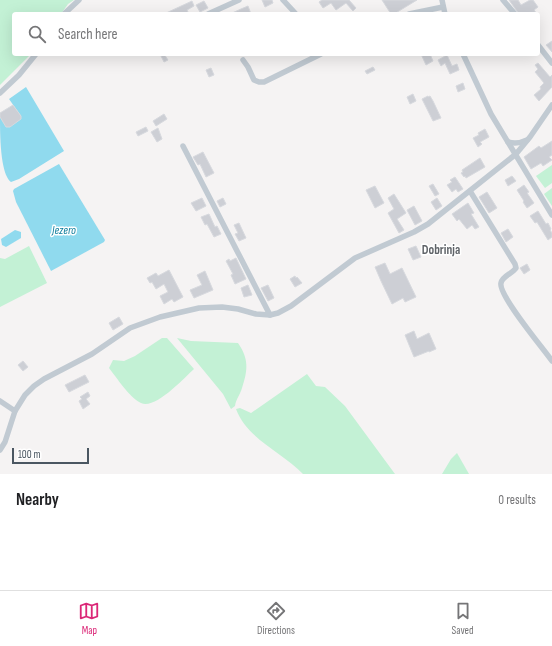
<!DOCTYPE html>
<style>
:root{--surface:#fff;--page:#f2f2f2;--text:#202124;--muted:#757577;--line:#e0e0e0;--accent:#db2777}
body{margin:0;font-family:"Sofia Sans Condensed",sans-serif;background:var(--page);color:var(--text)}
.scale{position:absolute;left:12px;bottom:10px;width:77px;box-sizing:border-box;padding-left:4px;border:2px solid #4a5661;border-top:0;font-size:11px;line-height:14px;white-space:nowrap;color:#4a5661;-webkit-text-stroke:3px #fff;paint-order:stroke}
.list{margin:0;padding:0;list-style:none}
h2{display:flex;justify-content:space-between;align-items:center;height:52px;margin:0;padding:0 16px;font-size:17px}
h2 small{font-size:13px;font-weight:400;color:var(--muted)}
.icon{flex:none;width:22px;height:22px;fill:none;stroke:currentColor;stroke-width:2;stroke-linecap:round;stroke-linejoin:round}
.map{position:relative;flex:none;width:552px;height:474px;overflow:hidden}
.search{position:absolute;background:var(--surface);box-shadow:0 4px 16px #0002;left:12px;right:12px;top:12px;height:44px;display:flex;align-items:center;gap:10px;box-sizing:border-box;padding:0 14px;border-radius:4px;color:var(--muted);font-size:15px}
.sheet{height:116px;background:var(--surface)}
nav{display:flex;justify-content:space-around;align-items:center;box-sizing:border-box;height:56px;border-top:1px solid var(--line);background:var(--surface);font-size:11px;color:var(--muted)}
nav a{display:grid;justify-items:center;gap:2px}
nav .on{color:var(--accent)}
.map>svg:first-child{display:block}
.green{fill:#c3f1d5}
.water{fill:#90daee}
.building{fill:#cdcfd5;stroke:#d7d9de}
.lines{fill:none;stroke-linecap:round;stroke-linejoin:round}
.minor{stroke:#c1cad2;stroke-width:5.5}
.labels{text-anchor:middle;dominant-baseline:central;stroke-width:3;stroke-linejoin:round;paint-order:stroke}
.water-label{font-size:12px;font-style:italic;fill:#0c7c9b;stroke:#fff}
.quarter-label{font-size:13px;font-weight:bold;fill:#5f6368;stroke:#fff}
</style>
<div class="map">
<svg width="552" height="474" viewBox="0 0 552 474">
<rect width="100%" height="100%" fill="#f5f3f3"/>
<g class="green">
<path d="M 0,0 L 74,0 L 68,4 L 61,14 L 14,14 L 14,54 L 31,54 L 0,85 Z"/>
<path d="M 552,165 L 552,183 L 545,188 L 536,176 Z"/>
<path d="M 552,188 L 552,206 L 544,194 Z"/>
<path d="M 29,246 L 47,283 L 0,307 L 0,258 L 5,259 Z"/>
<path d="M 162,338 L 167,338 L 194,369 C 184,378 155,410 141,403 C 129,397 117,378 109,368 L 113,360 L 124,361 L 135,356 Z"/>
<path d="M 177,338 L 191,341 L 238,343 C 249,359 248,370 242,388 C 240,395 236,399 235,406 L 231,409 L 223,394 Z"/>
<path d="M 307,374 L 316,386 L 325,387 L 345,406 L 395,474 L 303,474 C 282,452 247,439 236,409 L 240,408 L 251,413 Z"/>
<path d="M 457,453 L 469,474 L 442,474 L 451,459 Z"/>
</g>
<g class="water">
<path d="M 26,87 L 64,151 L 19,179 L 11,182 C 0,174 0,133 0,117 L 7,127 L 21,116 L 9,99 Z"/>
<path d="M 59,164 L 105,240 L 104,242 L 51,271 L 16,202 L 13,191 L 14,189 Z"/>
<path d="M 15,230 L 21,232 L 21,238 L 6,247 L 2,245 L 1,239 Z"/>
</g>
<g class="building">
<path d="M 262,0 L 272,0 L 273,3 L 265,7 Z"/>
<path d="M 322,0 L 349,0 L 356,8 L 353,11 L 346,3 L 336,10 L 331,3 L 323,8 L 319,2 Z"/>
<path d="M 382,0 L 417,0 L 394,14 L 391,14 Z"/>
<path d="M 509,0 L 518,0 L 521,5 L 530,0 L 533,0 L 538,7 L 534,10 L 537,14 L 519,14 Z"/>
<path d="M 192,1 L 194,6 L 187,10 L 189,14 L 164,14 Z"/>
<path d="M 204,1 L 208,8 L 200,12 L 196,5 Z"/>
<path d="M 248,6 L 251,14 L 230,14 L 241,9 Z"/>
<path d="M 552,41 L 552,52 L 546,45 Z"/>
<path d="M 160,54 L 164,54 L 168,60 L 164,62 Z"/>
<path d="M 421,54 L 430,54 L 433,61 L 426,65 Z"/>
<path d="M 447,55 L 452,66 L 457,64 L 459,70 L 450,74 L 445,63 L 441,66 L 438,60 Z"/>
<path d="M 538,63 L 550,77 L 552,75 L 552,87 L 539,101 L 534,95 L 541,89 L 540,87 L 544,83 L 535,72 L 538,69 L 535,65 Z"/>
<path d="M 373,67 L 375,70 L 367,74 L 365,71 Z"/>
<path d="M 211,68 L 214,75 L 209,77 L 206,70 Z"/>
<path d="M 463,83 L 465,89 L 458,92 L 456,86 Z"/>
<path d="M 413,94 L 416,101 L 410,104 L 407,97 Z"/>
<path d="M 428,96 L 428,97 L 430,96 L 433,101 L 441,118 L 433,121 L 422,99 Z"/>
<path d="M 13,105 L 21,116 L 21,119 L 10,127 L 6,127 L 0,117 L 0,113 Z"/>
<path d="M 164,114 L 167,119 L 156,126 L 153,121 Z"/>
<path d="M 146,127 L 148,131 L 138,136 L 136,132 Z"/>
<path d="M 158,128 L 162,139 L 157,142 L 151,132 Z"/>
<path d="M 485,129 L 489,137 L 480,142 L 482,144 L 478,147 L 473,138 L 479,135 L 478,133 Z"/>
<path d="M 552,141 L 552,155 L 549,157 L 552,160 L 543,166 L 541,163 L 531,169 L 524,157 L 539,146 L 541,148 Z"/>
<path d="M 203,152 L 214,173 L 206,177 L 200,164 L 198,165 L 193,157 Z"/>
<path d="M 480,158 L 485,167 L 466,178 L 465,176 L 464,177 L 461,173 L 463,172 L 462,170 Z"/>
<path d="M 512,176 L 516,181 L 508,186 L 505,180 Z"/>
<path d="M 455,177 L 463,189 L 458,192 L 456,189 L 452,192 L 447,185 L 452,182 L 450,180 Z"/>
<path d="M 433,184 L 439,194 L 435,196 L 429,186 Z"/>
<path d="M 524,185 L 529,192 L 527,193 L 534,203 L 527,208 L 523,202 L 524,201 L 517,190 Z"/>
<path d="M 375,186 L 384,203 L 375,208 L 366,190 Z"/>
<path d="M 487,192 L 497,208 L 489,213 L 479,197 Z"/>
<path d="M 394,194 L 406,213 L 397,219 L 404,230 L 399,233 L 388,213 L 394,209 L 388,198 Z"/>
<path d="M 202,198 L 206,206 L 196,211 L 191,203 Z"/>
<path d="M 223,198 L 226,204 L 220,207 L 217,201 Z"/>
<path d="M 437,198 L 442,206 L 436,210 L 431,202 Z"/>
<path d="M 468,203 L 474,213 L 471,214 L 479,227 L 475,229 L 472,225 L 467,229 L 459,219 L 457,221 L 452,214 Z"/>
<path d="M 414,206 L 422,221 L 415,225 L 407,210 Z"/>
<path d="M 538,211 L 546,224 L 548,223 L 551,229 L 550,230 L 552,233 L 552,237 L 548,240 L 537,222 L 535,223 L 530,216 Z"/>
<path d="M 209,214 L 215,227 L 217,226 L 221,234 L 214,237 L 207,224 L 205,225 L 201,217 Z"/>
<path d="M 239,223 L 246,238 L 239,241 L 235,234 L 238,233 L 234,225 Z"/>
<path d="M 508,229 L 513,237 L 506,242 L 501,233 Z"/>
<path d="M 416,246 L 421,257 L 413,260 L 408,249 Z"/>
<path d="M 236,258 L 246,279 L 235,284 L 231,275 L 233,274 L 226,261 L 229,259 L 230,261 Z"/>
<path d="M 385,263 L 390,274 L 402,268 L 416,297 L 405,302 L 403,298 L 392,304 L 381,281 L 375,267 Z"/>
<path d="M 527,264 L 530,270 L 524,274 L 520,268 Z"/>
<path d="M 169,270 L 183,297 L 174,302 L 172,299 L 164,304 L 160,296 L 168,292 L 164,284 L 156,289 L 152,282 L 150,283 L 147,278 L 156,273 L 158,276 Z"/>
<path d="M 205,271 L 213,290 L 194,298 L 190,290 L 202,285 L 197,275 Z"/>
<path d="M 295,276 L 296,278 L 297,277 L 302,283 L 295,287 L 290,279 Z"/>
<path d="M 248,285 L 252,295 L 244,297 L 241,288 Z"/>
<path d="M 268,285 L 274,298 L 268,301 L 261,288 Z"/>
<path d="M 119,317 L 123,324 L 113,330 L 109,323 Z"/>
<path d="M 414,331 L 417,339 L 429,333 L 436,349 L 429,352 L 429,351 L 414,357 L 405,335 Z"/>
<path d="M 23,361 L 28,367 L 23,371 L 18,365 Z"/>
<path d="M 85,375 L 89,382 L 69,392 L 65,385 Z"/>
<path d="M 88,392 L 90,396 L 86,399 L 90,404 L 83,409 L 79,401 L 82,399 L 80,397 Z"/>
</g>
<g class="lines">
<g class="minor">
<path d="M 283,0 L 296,14"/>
<path d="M 442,0 L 445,14"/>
<path d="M 503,0 L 515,14"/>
<path d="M 64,14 L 79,0"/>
<path d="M 208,14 L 239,0"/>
<path d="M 409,14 L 443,7"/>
<path d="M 538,45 L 552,63"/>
<path d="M 463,54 L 491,114 L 552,215"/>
<path d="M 243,60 L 248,67 L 254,80 L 259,82 L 264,82 L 321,54"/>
<path d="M 0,93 L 19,75 L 36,54"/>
<path d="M 508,142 C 515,144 521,143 527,140"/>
<path d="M 183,146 L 270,315"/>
<path d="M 470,191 L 515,264 L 516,268 C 512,274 502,276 501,283 C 498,295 543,348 552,361"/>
<path d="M 0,401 L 15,411"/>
<path d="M 0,450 L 5,442 L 15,411 L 25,395 L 34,386 L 44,379 L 92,354 L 130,328 L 160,317 L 199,308 L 222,307 L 238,309 L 256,314 L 270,315 L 278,313 L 291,306 L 355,258 L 414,232 L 428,224 L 516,154 L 530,137 L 552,105"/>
</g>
</g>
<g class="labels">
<g class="water-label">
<text x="64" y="230">Jezero</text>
</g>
<g class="quarter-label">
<text x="441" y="250">Dobrinja</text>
</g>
</g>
</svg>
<div class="scale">100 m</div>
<div class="search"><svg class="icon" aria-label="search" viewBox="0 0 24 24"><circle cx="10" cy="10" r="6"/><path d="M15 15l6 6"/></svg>Search here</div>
</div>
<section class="sheet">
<h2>Nearby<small>0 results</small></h2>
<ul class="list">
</ul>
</section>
<nav>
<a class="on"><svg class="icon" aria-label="map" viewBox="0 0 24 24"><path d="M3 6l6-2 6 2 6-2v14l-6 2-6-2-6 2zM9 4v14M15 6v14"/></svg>Map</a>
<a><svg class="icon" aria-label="directions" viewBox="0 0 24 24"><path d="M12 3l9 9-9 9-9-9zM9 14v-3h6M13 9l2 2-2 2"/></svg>Directions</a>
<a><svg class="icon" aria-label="saved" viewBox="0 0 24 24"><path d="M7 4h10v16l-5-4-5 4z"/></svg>Saved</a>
</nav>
